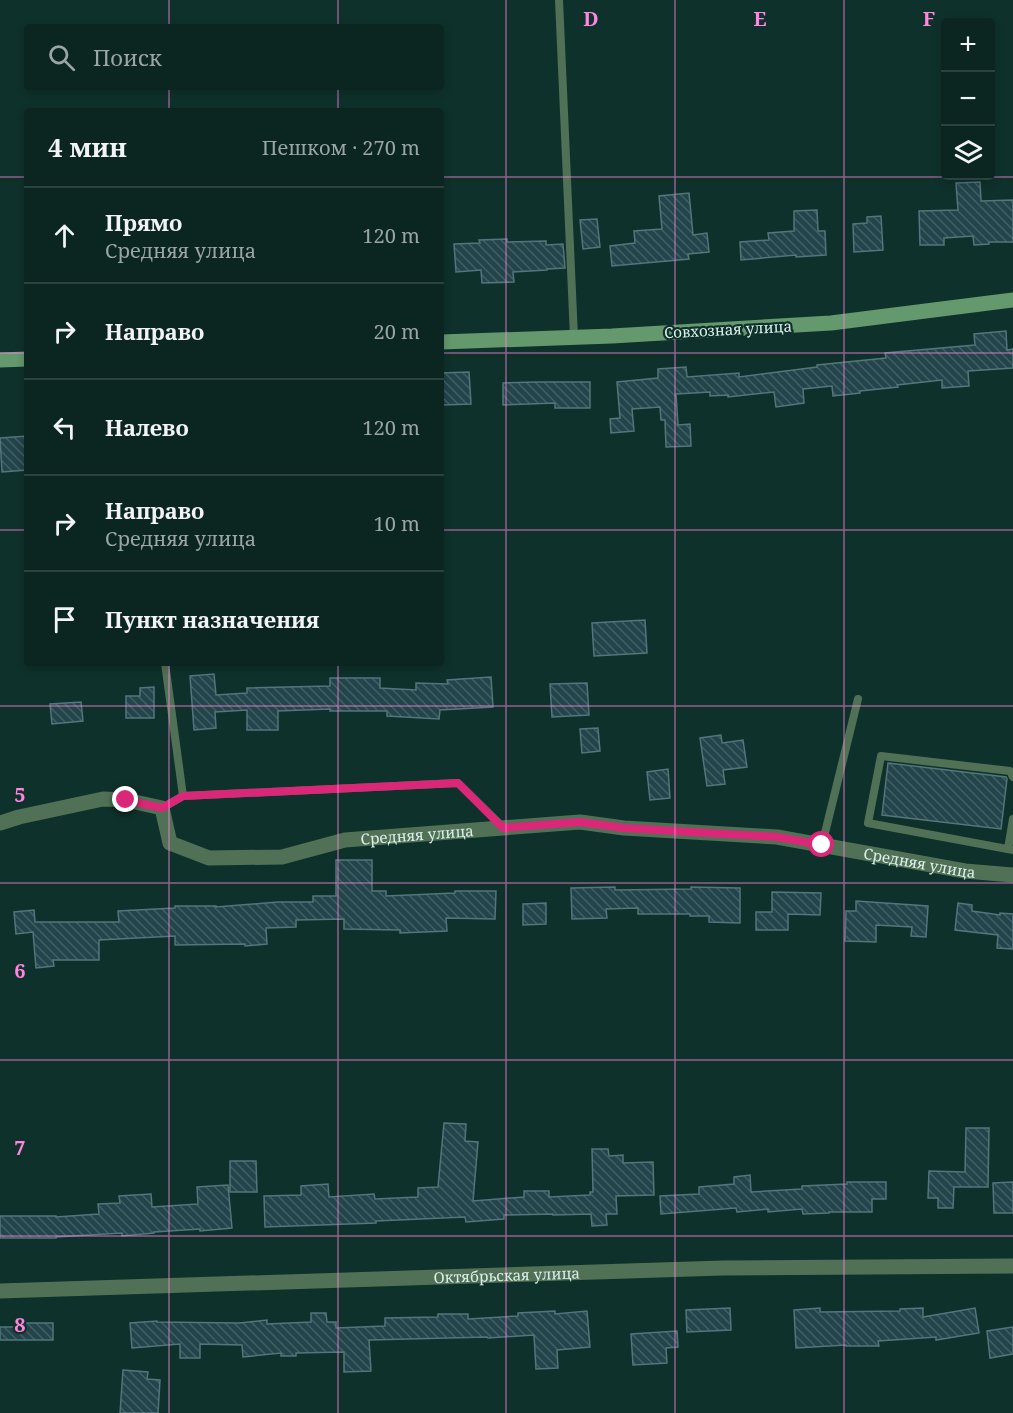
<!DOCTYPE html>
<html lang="ru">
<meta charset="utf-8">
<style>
:root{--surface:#0b2520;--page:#19312d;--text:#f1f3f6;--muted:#9aa5a5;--line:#2b423e}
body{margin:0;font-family:"Noto Serif",serif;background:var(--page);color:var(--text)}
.controls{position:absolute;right:18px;top:18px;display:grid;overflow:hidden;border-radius:6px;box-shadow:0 3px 9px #0003}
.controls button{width:54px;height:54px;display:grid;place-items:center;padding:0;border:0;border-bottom:2px solid var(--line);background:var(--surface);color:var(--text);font:30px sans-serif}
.stop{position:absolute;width:18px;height:18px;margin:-14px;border:4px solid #db2777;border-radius:50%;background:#fff}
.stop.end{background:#db2777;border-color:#fff;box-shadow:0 2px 6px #0008}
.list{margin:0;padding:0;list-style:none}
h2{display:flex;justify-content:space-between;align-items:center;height:78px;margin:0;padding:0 24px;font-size:26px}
h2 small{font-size:20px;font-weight:400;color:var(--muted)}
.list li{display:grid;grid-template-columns:39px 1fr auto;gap:18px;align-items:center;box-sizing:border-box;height:96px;padding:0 24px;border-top:2px solid var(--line)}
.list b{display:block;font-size:22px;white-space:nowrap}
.list p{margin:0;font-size:20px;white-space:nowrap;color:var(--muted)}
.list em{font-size:20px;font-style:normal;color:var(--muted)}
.icon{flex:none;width:33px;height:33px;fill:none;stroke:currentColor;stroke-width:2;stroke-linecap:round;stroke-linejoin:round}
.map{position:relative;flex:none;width:1013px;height:1413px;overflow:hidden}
.search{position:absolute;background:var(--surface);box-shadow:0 3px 9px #0003;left:24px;top:24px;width:420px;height:66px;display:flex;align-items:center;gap:15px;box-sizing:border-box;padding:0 21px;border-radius:6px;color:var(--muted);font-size:22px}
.panel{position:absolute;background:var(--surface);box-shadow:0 3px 9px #0003;left:24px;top:108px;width:420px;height:558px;border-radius:6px}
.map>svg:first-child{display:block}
.building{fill:url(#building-back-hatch);stroke:#53757c;stroke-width:1.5}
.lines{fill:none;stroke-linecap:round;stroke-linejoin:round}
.lane{stroke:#517156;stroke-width:8}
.street{stroke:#517156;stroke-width:15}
.secondary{stroke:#64986d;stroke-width:15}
.route{stroke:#db2777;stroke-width:8}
.grid{fill:none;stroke:#ff85df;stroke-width:1.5;stroke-opacity:0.55}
.labels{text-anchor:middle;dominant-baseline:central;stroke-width:4.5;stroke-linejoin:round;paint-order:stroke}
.street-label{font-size:15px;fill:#dcefeb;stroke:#0f312b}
.grid-label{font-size:20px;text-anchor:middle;font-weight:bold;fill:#ff85df;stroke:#0f312b;stroke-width:4.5;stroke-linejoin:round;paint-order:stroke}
</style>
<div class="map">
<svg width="1013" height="1413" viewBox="0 0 1013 1413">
<defs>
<pattern id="building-back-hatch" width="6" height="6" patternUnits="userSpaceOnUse" patternTransform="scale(1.5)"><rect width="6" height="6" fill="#22444a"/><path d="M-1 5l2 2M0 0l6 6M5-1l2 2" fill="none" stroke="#425f64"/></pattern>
</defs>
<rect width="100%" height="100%" fill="#0f312b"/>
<g class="building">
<path d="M 980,182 L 981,201 L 1013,200 L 1013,242 L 989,242 L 989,244 L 974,245 L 973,236 L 944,238 L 944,245 L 920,245 L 919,211 L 958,210 L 956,183 Z"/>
<path d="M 689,193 L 693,235 L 707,233 L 709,252 L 688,254 L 689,259 L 612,266 L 610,246 L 635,243 L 634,231 L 662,229 L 659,196 Z"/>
<path d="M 817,210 L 818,231 L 825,231 L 826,255 L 796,257 L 796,255 L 741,260 L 740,242 L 769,240 L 768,233 L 794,231 L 794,211 Z"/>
<path d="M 881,216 L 883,250 L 854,252 L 853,224 L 867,223 L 867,217 Z"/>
<path d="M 597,219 L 600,247 L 583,249 L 580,220 Z"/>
<path d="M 507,239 L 507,242 L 546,241 L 546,245 L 563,244 L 565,268 L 547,269 L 547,270 L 513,272 L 514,282 L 482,283 L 481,270 L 456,272 L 454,244 L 480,243 L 479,240 Z"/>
<path d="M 1006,331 L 1007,350 L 1013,349 L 1013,368 L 968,371 L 969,386 L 942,388 L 942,380 L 897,385 L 898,387 L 860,391 L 860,393 L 833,396 L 832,386 L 803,389 L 804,403 L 776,407 L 774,392 L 728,397 L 728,395 L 710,396 L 710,392 L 676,394 L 678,425 L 690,424 L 691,446 L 666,447 L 665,420 L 661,420 L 660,407 L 632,409 L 634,431 L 611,433 L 610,419 L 620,418 L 617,382 L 658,378 L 658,369 L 686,367 L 687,377 L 739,373 L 739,377 L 817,367 L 817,365 L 886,358 L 885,353 L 975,345 L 974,334 Z"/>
<path d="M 469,372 L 471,404 L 442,405 L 441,373 Z"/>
<path d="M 537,382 L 590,382 L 590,408 L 555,408 L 555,403 L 503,405 L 503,383 Z"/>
<path d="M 27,436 L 27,470 L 2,472 L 0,438 Z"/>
<path d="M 645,620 L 647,653 L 594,656 L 592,623 Z"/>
<path d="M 214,674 L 216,695 L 247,693 L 247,688 L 330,686 L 330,678 L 380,678 L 380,688 L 416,690 L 416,683 L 448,684 L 447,680 L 491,677 L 493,707 L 440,710 L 439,719 L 387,716 L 387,711 L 330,711 L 330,709 L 278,711 L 278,730 L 247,730 L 247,710 L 215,712 L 216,728 L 194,730 L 190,676 Z"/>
<path d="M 587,683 L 589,715 L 552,717 L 550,684 Z"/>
<path d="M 154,687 L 154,718 L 126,718 L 126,696 L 140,696 L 140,688 Z"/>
<path d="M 81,702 L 83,721 L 52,724 L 50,704 Z"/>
<path d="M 598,728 L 600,751 L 582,753 L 580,729 Z"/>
<path d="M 721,735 L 722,743 L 743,740 L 747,767 L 723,770 L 725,784 L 707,786 L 700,738 Z"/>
<path d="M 888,763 L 1006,777 L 1007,779 L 1001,829 L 882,815 Z"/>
<path d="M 668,769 L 670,798 L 650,800 L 647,772 Z"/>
<path d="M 336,860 L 372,860 L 372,891 L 386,891 L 386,896 L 455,893 L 455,891 L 496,891 L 495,919 L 446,918 L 447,931 L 400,933 L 400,930 L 344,929 L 344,919 L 296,920 L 296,927 L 266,928 L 267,944 L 245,946 L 245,944 L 175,945 L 175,936 L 99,940 L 99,960 L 53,960 L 54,966 L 36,968 L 33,932 L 16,934 L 14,912 L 34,910 L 35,922 L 119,922 L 118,911 L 175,908 L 175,906 L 216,906 L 216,907 L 278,902 L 313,902 L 313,896 L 336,896 Z"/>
<path d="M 615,887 L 615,890 L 691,889 L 691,887 L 740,888 L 740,923 L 709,922 L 709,916 L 690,916 L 690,914 L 638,914 L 638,908 L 606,909 L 607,918 L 572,919 L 571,888 Z"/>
<path d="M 772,892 L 821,893 L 820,915 L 788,914 L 788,930 L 756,930 L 756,912 L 772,912 Z"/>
<path d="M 856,901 L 928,906 L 926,937 L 911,936 L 912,927 L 876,925 L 876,942 L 845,941 L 846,911 L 856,911 Z"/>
<path d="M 546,903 L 546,924 L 523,925 L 523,904 Z"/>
<path d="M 958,903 L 972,905 L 972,911 L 1000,915 L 1000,913 L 1013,914 L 1013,949 L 997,948 L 998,935 L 955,930 Z"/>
<path d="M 444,1123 L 466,1124 L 465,1141 L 478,1142 L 473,1201 L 524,1197 L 524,1191 L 549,1191 L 549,1197 L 590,1195 L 590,1192 L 593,1192 L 592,1149 L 608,1149 L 609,1156 L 623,1155 L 623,1163 L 653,1162 L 654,1195 L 616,1196 L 617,1214 L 606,1214 L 607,1225 L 592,1226 L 591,1214 L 553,1215 L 553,1214 L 504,1215 L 504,1219 L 466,1222 L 465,1217 L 376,1221 L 376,1223 L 265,1227 L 264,1196 L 301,1195 L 301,1186 L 328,1184 L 329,1197 L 374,1194 L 375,1199 L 418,1197 L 418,1188 L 438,1187 Z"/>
<path d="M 966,1128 L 989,1128 L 988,1187 L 954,1187 L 953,1208 L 938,1208 L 938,1198 L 928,1198 L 929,1171 L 965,1172 Z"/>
<path d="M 230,1161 L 256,1161 L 257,1192 L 230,1192 Z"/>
<path d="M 750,1175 L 751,1192 L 802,1189 L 802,1186 L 847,1184 L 847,1182 L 886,1182 L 886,1199 L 872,1199 L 872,1212 L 829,1212 L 829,1213 L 803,1214 L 802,1209 L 768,1212 L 768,1209 L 737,1212 L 736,1208 L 661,1214 L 660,1196 L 699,1194 L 699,1187 L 734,1184 L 734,1177 Z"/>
<path d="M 1013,1182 L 1013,1213 L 994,1213 L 993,1183 Z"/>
<path d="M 228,1185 L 232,1228 L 200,1231 L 200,1229 L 154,1232 L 154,1233 L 122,1236 L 122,1233 L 56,1237 L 56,1238 L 0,1238 L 0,1216 L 56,1216 L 56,1217 L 99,1214 L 98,1204 L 120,1203 L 119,1196 L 151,1194 L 152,1207 L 198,1204 L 197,1187 Z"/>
<path d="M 730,1308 L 731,1330 L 687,1332 L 686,1310 Z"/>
<path d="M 820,1308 L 820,1312 L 900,1311 L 900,1309 L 923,1308 L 923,1317 L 975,1308 L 979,1333 L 936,1340 L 936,1337 L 878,1341 L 879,1346 L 846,1346 L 846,1345 L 796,1348 L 794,1310 Z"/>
<path d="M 555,1311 L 555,1314 L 587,1311 L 590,1347 L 557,1350 L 558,1368 L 536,1369 L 534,1335 L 488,1338 L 487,1337 L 369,1340 L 371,1371 L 344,1372 L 344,1352 L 296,1353 L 296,1356 L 281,1356 L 281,1353 L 243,1357 L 242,1345 L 200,1344 L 200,1358 L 180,1358 L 180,1344 L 132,1348 L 130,1323 L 157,1321 L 157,1322 L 239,1323 L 267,1320 L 267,1324 L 311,1322 L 311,1313 L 326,1313 L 327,1322 L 336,1322 L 336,1328 L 385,1326 L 385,1318 L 438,1317 L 438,1314 L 468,1314 L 468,1319 L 518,1316 L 518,1313 Z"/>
<path d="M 15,1323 L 53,1323 L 53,1340 L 0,1340 L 0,1327 L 15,1327 Z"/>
<path d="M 1013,1327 L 1013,1354 L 990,1358 L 987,1331 Z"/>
<path d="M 677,1331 L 678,1347 L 666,1348 L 667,1363 L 633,1365 L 631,1334 Z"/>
<path d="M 123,1370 L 148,1372 L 147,1379 L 160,1380 L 158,1413 L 120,1413 Z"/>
</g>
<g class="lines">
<g class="lane">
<path d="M 559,0 L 574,337"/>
<path d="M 1013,777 L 1010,771 L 881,756 L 868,823 L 1013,850"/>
<path d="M 183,796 L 458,783 L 503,827"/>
<path d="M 162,808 L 183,796 L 165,663"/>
<path d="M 822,845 L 858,699"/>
<path d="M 1008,849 L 1013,819"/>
</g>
<g class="street">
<path id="s1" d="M 0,823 L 19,817 L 103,799 L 126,800 L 162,808 L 170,843 L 209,858 L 282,857 L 345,840 L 580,822 L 624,828 L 777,837 L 965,871 L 1013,875"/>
<path id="s2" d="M 0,1291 L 723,1268 L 1013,1266"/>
</g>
<g class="secondary">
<path d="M 441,342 L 612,336 L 831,323 L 1013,300"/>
<path d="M 0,360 L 27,359"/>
</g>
</g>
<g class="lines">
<path class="route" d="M 126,800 L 162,808 L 183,796 L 458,783 L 503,828 L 580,822 L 624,828 L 777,837 L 822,845"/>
</g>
<path class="grid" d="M 169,0 L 169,27M 338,0 L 338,27M 506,0 L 506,1413M 675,0 L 675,1413M 844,0 L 844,1413M 169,87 L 169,111M 338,87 L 338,111M 0,177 L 27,177M 441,177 L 1013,177M 0,353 L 27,353M 441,353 L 1013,353M 0,530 L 27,530M 441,530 L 1013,530M 169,663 L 169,1413M 338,663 L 338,1413M 0,706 L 1013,706M 0,883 L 1013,883M 0,1060 L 1013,1060M 0,1236 L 1013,1236"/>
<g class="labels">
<g class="street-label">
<text transform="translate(728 329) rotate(-3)">Совхозная улица</text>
<text stroke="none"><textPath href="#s1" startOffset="454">Средняя улица</textPath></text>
<text stroke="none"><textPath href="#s1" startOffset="960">Средняя улица</textPath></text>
<text stroke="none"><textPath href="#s2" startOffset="507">Октябрьская улица</textPath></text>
</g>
</g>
<g class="grid-label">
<text x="591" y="26">D</text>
<text x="760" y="26">E</text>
<text x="929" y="26">F</text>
<text x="20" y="802">5</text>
<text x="20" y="978">6</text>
<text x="20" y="1155">7</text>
<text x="20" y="1332">8</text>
</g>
</svg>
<div class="controls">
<button>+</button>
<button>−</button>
<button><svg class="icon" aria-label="layers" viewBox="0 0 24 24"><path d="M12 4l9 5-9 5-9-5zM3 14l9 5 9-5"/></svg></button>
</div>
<div class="stop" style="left:822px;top:845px"></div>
<div class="stop end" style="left:126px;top:800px"></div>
<div class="search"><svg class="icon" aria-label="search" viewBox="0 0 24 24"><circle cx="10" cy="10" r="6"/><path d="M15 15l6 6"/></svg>Поиск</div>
<section class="panel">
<h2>4 мин<small>Пешком · 270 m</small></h2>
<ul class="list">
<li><svg class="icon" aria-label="ahead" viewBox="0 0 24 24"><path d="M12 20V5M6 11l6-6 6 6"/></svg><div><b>Прямо</b><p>Средняя улица</p></div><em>120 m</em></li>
<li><svg class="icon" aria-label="right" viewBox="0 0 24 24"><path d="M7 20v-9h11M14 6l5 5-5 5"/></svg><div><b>Направо</b></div><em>20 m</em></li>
<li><svg class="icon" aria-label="left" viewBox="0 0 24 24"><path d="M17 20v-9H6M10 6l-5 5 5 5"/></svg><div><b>Налево</b></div><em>120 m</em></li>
<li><svg class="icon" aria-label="right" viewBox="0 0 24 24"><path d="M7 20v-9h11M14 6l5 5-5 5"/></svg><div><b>Направо</b><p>Средняя улица</p></div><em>10 m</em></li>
<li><svg class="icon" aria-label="arrive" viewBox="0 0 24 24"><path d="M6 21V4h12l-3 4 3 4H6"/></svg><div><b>Пункт назначения</b></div></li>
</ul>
</section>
</div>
